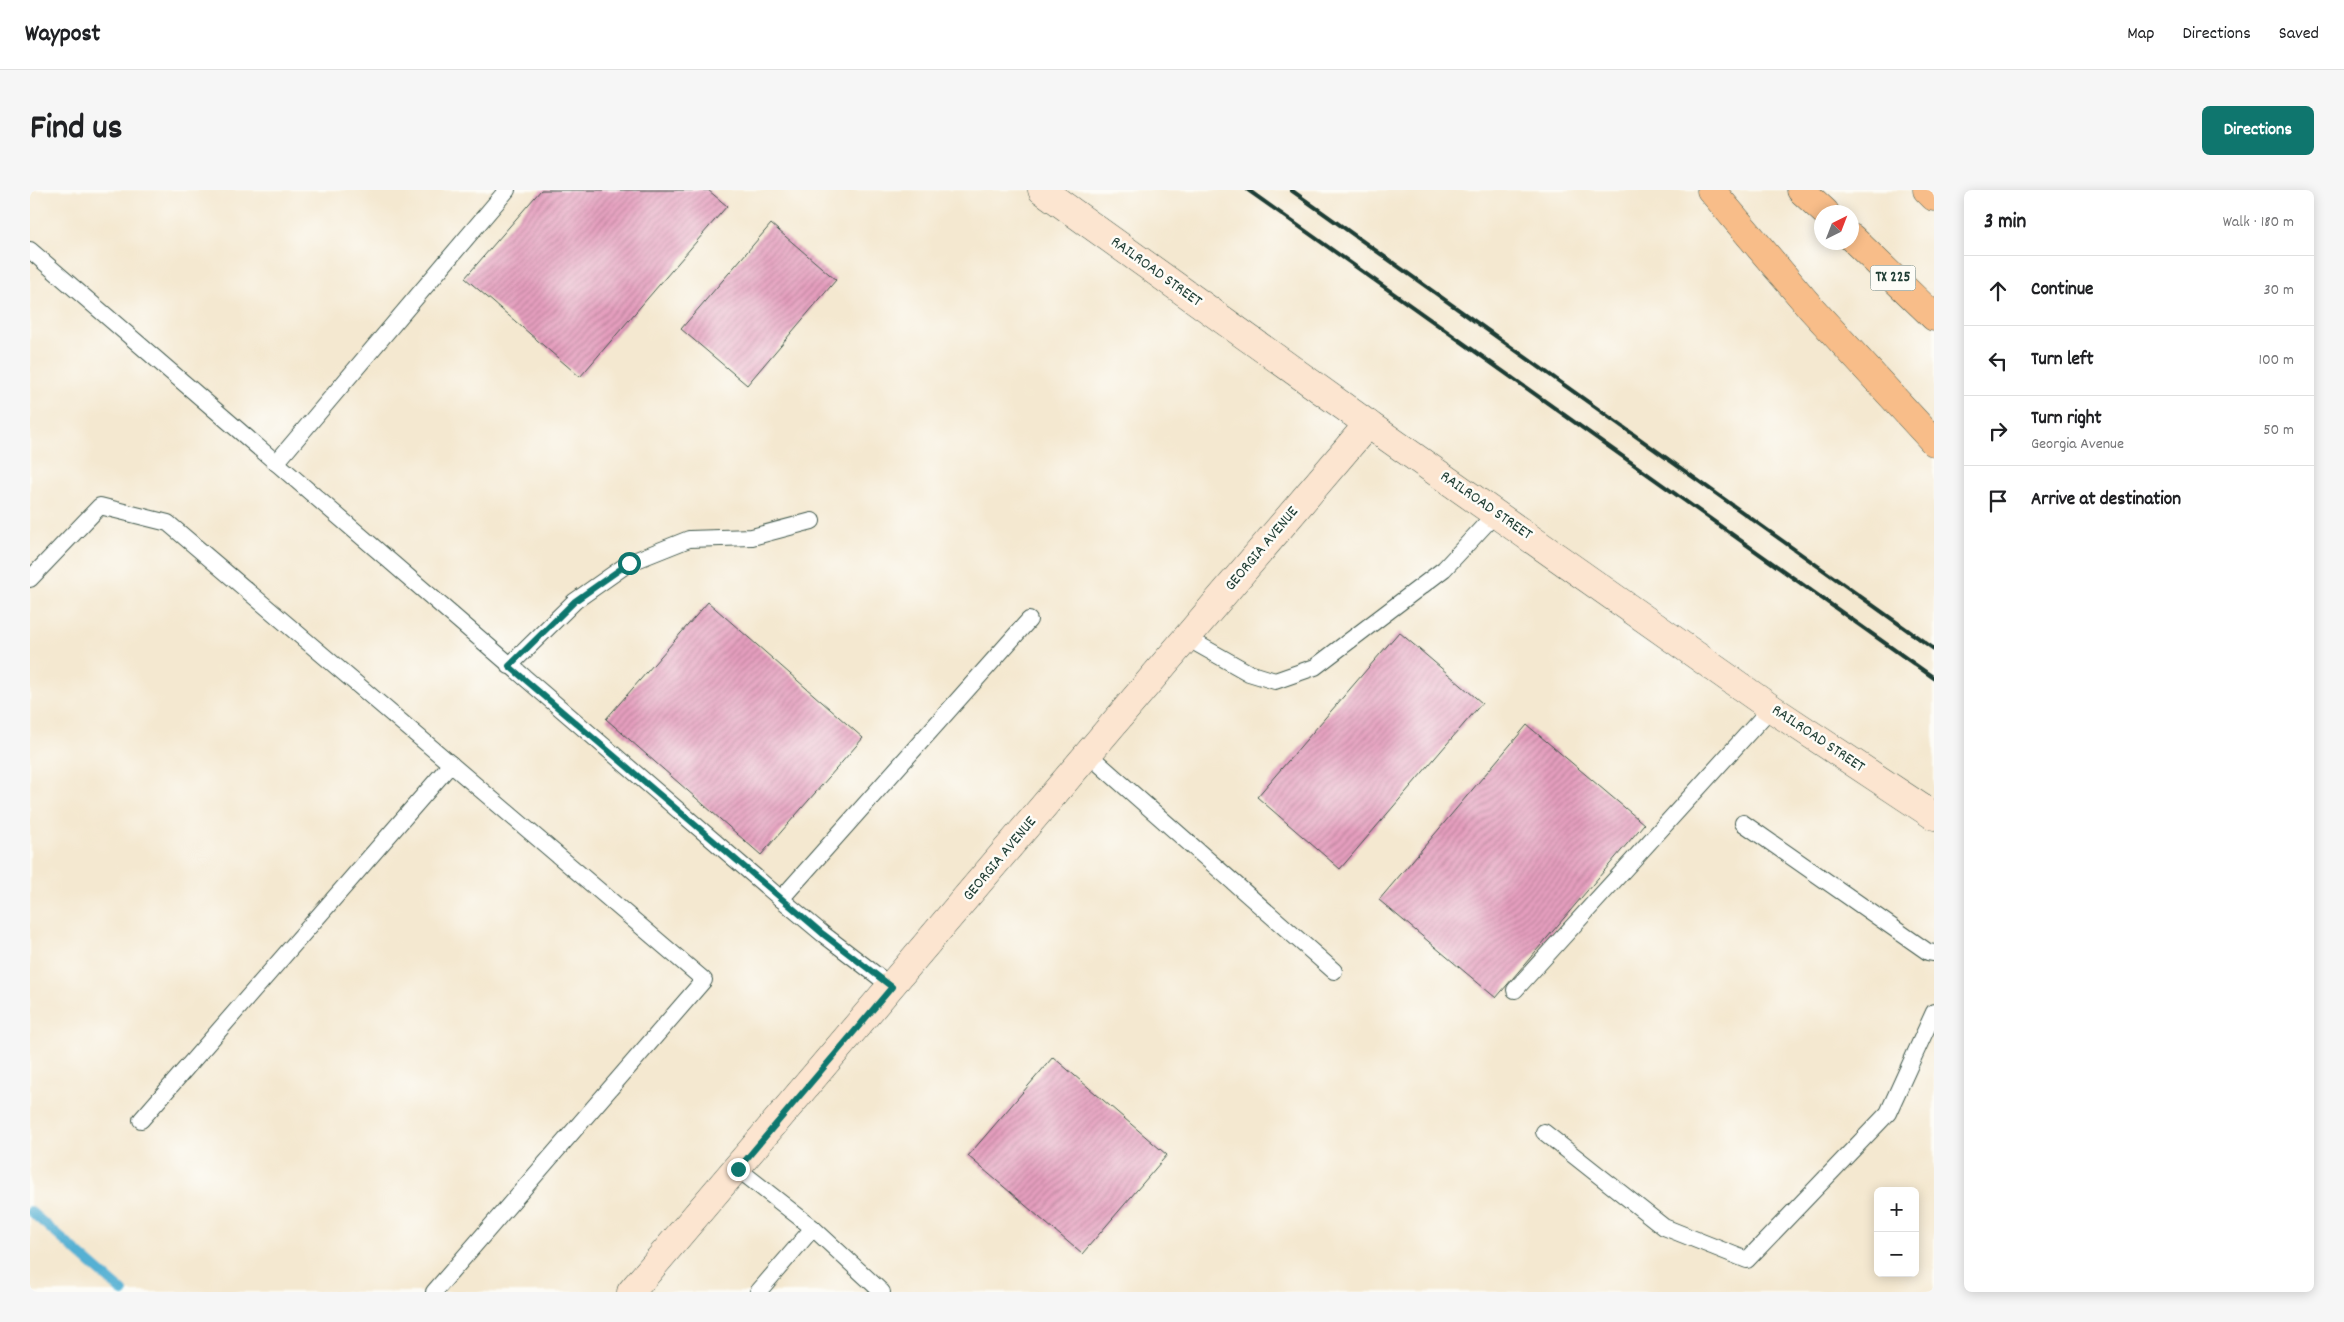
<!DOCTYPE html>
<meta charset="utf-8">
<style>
:root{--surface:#fff;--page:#f6f6f6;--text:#202124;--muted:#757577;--line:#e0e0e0;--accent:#0f766e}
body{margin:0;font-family:Dekko,sans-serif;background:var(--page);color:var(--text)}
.controls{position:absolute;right:15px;bottom:15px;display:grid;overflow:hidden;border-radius:8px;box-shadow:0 2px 12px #0003}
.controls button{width:45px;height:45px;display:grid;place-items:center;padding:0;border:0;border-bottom:1px solid var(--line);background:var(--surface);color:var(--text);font:25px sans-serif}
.compass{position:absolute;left:1784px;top:15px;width:45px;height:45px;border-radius:50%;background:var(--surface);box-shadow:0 2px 12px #0003;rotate:42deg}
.stop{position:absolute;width:15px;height:15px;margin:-11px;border:4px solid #0f766e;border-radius:50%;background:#fff}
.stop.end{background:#0f766e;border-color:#fff;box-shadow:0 1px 5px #0008}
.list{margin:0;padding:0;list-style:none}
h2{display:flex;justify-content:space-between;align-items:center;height:65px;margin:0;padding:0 20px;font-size:21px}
h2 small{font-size:16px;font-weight:400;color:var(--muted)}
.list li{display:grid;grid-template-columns:32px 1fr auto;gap:15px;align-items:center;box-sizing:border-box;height:70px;padding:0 20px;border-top:1px solid var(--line)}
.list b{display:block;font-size:19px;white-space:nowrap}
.list p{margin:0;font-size:16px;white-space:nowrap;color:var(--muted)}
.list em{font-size:16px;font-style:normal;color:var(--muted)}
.icon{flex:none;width:28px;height:28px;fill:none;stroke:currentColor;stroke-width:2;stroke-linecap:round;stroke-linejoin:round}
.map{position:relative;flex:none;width:1904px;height:1102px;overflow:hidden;border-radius:8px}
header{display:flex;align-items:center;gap:30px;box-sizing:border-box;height:70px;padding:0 25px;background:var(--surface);border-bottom:1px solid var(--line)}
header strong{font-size:24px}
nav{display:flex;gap:28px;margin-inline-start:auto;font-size:18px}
.intro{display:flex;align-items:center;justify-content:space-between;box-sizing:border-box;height:120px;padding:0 30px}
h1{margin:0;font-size:35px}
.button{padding:12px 22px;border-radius:8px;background:var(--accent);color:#fff;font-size:18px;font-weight:700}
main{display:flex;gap:30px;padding:0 30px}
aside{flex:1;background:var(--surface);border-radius:8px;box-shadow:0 2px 12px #0003}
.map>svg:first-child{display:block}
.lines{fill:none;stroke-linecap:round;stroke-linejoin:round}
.stream{stroke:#55b0d3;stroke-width:10}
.building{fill:url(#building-hatch)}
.lane-casing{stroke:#3f574b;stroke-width:18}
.secondary-casing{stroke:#3f574b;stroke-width:29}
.highway-casing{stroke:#3f574b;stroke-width:29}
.lane{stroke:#fff;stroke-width:16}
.secondary{stroke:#fce5d0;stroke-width:28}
.highway{stroke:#f8bd89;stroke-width:28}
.rail{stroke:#1f3d34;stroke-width:4}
.route{stroke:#0f766e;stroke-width:6}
.labels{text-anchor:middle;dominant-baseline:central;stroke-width:5;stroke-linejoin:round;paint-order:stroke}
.shield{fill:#fdfcf7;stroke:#62766e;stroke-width:1}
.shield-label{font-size:15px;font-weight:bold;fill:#1f3d34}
.street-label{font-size:16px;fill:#1f3d34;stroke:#fdfcf7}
</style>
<header>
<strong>Waypost</strong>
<nav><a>Map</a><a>Directions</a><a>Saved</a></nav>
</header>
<div class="intro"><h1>Find us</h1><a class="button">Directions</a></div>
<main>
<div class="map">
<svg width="1904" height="1102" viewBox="0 0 1904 1102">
<defs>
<pattern id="building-hatch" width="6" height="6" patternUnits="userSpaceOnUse" patternTransform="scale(1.25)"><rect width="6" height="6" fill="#e59ebe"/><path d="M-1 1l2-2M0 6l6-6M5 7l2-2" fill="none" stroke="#b9829b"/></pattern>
</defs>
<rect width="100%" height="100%" fill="#fdfcf7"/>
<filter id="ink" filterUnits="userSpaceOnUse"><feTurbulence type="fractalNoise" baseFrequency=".02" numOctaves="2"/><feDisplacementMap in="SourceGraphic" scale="10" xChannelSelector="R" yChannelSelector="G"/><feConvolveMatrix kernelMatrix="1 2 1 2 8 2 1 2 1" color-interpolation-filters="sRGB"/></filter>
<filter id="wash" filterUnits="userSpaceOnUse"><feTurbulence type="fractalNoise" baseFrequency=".0096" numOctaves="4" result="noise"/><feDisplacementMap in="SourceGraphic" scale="20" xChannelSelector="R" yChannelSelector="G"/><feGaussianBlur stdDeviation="1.12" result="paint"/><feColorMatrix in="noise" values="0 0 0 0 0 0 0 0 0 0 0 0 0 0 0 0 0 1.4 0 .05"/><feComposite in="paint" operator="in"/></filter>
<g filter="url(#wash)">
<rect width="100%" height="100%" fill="#f4e8d0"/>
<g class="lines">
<path class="stream" d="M 0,1021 L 93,1102"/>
</g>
<g id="blocks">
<g class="building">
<path d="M 511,0 L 678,0 L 697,16 L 550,187 L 435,88 Z"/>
<path d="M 741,34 L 806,90 L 717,195 L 651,139 Z"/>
<path d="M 678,412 L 833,548 L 731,665 L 576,529 Z"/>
<path d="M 1369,442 L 1452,513 L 1310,679 L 1227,607 Z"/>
<path d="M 1497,535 L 1614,634 L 1466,808 L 1349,710 Z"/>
<path d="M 1023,867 L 1137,965 L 1052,1064 L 938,966 Z"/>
</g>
</g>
</g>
<g filter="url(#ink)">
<use href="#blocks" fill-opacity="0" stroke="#3f574b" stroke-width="1"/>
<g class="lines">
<defs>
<g id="lane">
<path d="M 0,60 L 751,709 L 793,744 L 862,797"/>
<path d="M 246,273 L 477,0"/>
<path d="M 0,389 L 70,316 L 138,333 L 674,790 L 404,1102"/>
<path d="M 1157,448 L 1219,483 L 1245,491 L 1285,477 L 1414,379 L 1466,323"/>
<path d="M 479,476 L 545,411 L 599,373 L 659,349 L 722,347 L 782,331"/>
<path d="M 1058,564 L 1304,781"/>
<path d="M 1713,633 L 1898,762 L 1904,763"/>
<path d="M 751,709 L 999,430"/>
<path d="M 1485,800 L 1741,518"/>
<path d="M 111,930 L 421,574"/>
<path d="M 1514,942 L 1634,1037 L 1717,1070 L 1858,923 L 1904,822"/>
<path d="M 708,979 L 783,1038 L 852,1102"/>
<path d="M 728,1102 L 783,1038"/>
</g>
<g id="secondary">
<path d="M 1012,0 L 1338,234 L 1741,518 L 1904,626"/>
<path d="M 601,1102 L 1338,234"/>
</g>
<g id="highway">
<path d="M 1681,0 L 1781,118 L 1904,252"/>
<path d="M 1771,0 L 1795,22"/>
<path d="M 1897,0 L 1904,7"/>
<path d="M 1822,48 L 1904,127"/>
</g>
</defs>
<use href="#lane" class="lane-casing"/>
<use href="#secondary" class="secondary-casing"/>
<use href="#highway" class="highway-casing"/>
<use href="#lane" class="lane"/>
<use href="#secondary" class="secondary"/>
<use href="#highway" class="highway"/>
<g class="rail">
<path d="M 1218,0 L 1904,488"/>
<path d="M 1261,0 L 1904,459"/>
</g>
</g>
</g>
<g class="lines" filter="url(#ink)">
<path class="route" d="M 599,373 L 545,411 L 479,476 L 793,744 L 862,797 L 708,979"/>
</g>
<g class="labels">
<rect class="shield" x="1840.5" y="75.5" width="45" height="25" rx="4"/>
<g class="shield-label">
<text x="1863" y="88">TX 225</text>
</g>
<g class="street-label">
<text transform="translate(1126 82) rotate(36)">RAILROAD STREET</text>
<text transform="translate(1456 316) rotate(35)">RAILROAD STREET</text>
<text transform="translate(1232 359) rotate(-50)">GEORGIA AVENUE</text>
<text transform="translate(1788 549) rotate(34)">RAILROAD STREET</text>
<text transform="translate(970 669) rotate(-50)">GEORGIA AVENUE</text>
</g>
</g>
</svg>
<div class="controls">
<button>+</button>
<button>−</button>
</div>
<svg class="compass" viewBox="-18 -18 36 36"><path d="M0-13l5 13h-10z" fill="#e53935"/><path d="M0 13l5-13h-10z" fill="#757577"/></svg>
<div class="stop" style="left:599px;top:373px"></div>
<div class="stop end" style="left:708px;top:979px"></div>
</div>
<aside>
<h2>3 min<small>Walk · 180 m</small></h2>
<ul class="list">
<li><svg class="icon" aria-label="ahead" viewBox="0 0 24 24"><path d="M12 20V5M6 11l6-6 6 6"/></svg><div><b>Continue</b></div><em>30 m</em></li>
<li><svg class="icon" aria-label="left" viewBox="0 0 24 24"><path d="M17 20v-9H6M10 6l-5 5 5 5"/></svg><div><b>Turn left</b></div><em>100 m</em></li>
<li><svg class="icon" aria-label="right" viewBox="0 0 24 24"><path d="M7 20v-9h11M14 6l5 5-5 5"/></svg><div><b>Turn right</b><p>Georgia Avenue</p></div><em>50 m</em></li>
<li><svg class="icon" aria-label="arrive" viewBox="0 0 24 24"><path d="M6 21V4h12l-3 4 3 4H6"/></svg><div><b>Arrive at destination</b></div></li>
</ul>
</aside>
</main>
